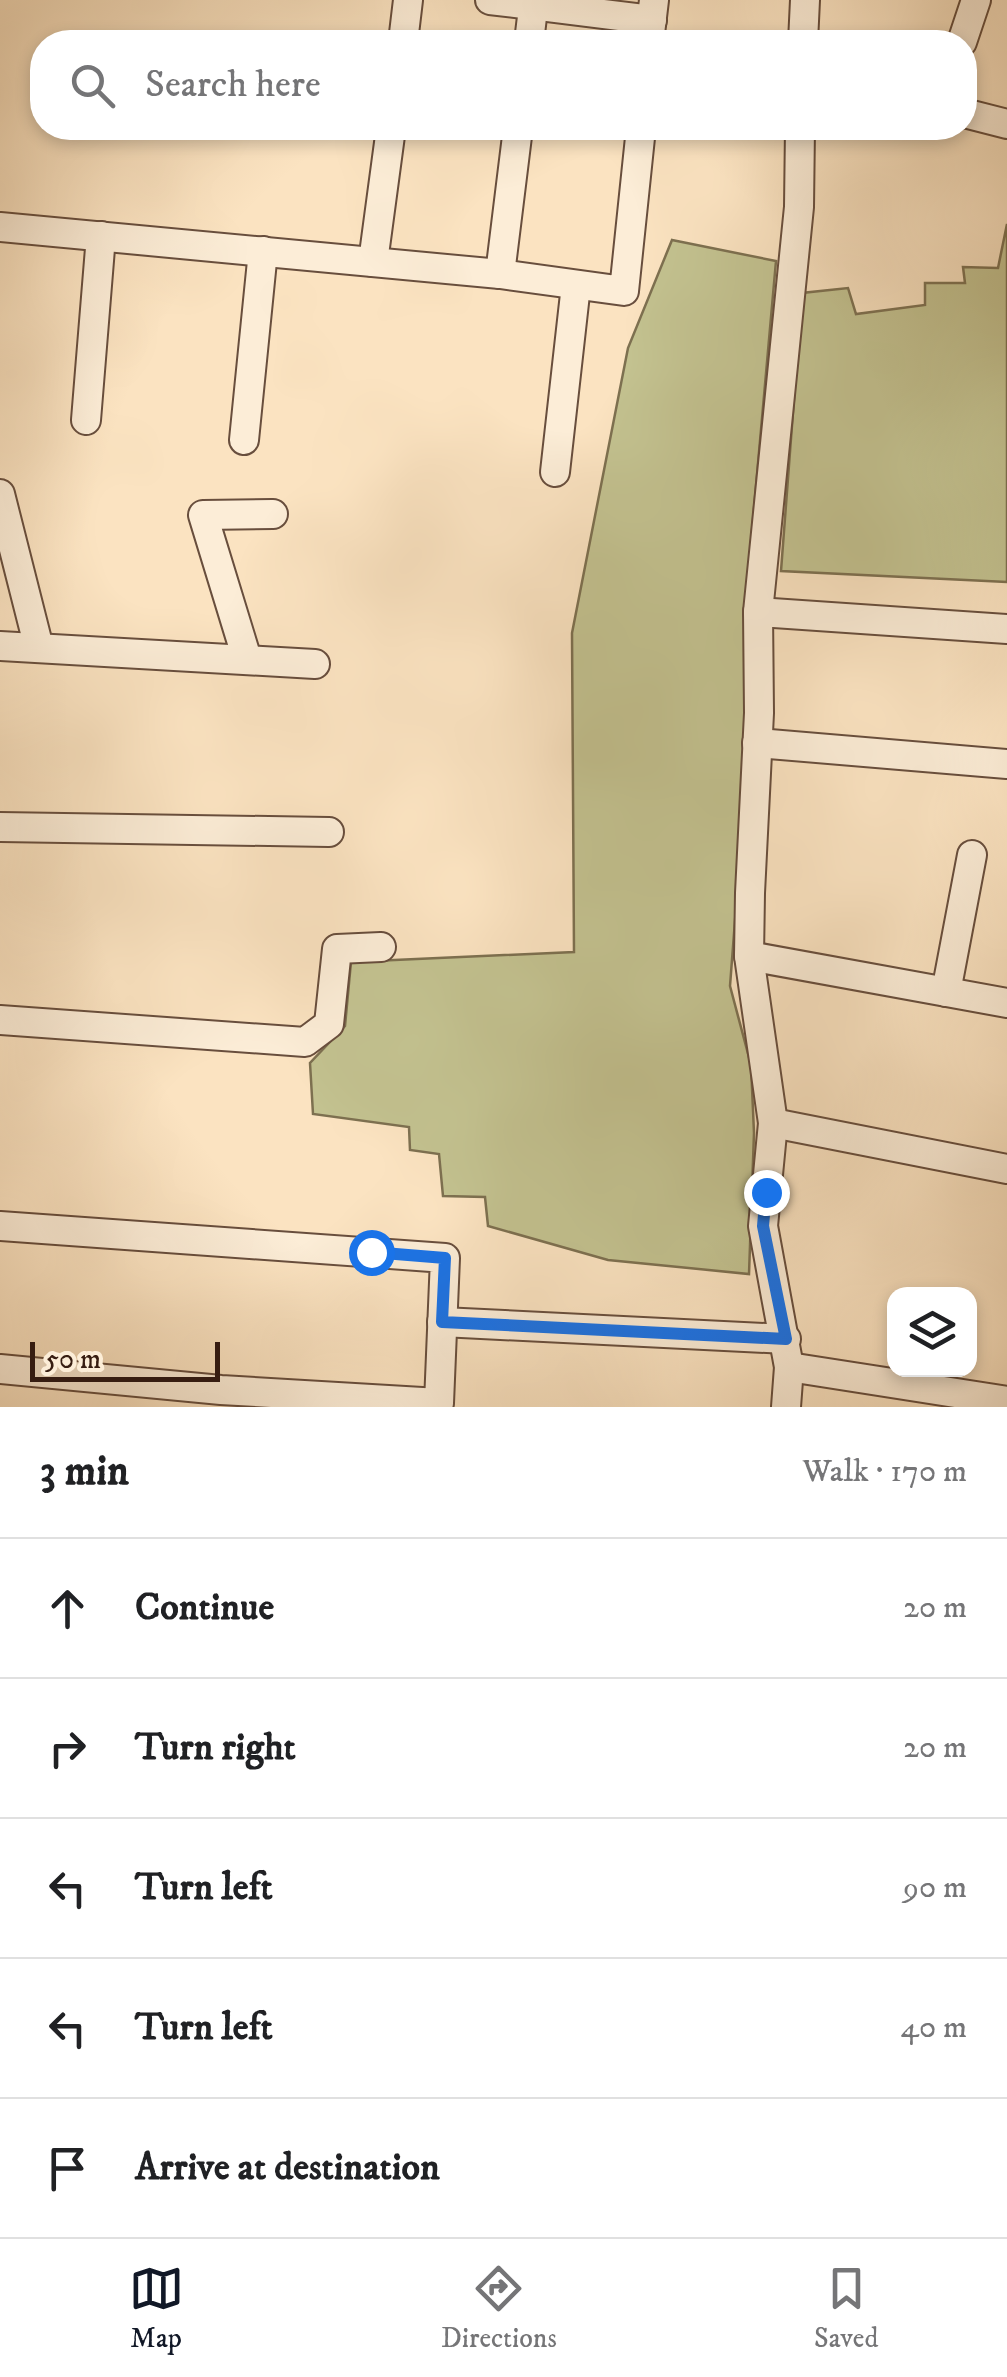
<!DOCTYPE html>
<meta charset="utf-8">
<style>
:root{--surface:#fff;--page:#f2f2f2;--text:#202124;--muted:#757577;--line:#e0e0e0;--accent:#111827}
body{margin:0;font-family:"IM FELL DW Pica",serif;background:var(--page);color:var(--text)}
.controls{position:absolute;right:30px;bottom:30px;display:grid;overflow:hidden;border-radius:20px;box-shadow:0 5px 15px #0003}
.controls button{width:90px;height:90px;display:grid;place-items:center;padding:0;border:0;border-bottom:2px solid var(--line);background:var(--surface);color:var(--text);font:50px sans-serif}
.scale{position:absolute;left:30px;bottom:25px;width:190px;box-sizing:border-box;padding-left:10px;border:5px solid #371d11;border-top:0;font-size:28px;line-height:35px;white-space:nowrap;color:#371d11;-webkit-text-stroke:8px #fcedd7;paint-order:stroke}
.stop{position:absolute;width:30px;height:30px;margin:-22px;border:8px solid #1a73e8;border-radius:50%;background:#fff}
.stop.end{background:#1a73e8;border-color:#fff;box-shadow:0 2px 10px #0008}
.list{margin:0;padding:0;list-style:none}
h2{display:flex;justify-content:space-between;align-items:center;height:130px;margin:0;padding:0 40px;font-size:42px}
h2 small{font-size:32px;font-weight:400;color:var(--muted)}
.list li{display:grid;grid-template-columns:65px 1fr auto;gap:30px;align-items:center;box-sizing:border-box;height:140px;padding:0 40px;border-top:2px solid var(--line)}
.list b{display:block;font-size:38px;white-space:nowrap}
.list em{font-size:32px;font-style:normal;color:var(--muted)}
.icon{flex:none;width:55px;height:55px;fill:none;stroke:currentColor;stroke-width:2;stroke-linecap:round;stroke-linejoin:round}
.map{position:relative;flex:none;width:1007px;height:1407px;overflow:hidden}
.search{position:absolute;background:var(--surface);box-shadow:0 5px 15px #0003;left:30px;right:30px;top:30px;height:110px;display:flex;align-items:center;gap:25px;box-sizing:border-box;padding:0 35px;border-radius:40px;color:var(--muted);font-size:38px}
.sheet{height:830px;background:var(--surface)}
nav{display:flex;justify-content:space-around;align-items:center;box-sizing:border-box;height:140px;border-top:2px solid var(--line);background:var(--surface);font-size:28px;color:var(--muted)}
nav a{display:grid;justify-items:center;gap:5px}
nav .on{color:var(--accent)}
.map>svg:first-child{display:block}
.green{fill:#c3c290;stroke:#7d7050;stroke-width:2.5}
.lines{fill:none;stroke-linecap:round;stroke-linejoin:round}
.street-casing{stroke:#684e3d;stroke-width:32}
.street{stroke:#fcedd7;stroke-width:28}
.route{stroke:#1a73e8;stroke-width:12}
</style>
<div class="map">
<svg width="1007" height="1407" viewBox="0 0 1007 1407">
<rect width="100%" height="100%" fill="#fbe3c1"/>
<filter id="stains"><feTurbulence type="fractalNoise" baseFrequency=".002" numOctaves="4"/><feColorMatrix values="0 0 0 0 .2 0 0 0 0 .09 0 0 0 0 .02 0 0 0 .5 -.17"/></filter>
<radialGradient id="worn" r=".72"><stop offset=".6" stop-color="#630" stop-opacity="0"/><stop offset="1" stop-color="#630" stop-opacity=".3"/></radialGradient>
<g class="green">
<path d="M 1007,224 L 1007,582 L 781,571 L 802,293 L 848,288 L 856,314 L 925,305 L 925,283 L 965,283 L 963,267 L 998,268 Z"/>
<path d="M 672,240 L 776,261 L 747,587 L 745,790 L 730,986 L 751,1065 L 754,1133 L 749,1274 L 608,1260 L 488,1226 L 485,1197 L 443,1196 L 439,1154 L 410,1150 L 409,1127 L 313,1114 L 310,1063 L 345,1026 L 351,962 L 574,952 L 572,633 L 628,348 Z"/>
</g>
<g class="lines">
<defs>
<g id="street">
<path d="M 490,0 L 652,20"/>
<path d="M 403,42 L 408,0"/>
<path d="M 529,42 L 534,0"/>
<path d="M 649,42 L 654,0"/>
<path d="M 803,42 L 805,0"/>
<path d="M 962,42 L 976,0"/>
<path d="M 964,113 L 1007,124"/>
<path d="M 0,227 L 500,274 L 624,291 L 641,128"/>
<path d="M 373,262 L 391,128"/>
<path d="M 500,274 L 518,128"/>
<path d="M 86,420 L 101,236"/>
<path d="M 244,440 L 263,251"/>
<path d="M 555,472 L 576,285"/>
<path d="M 0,494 L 39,648"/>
<path d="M 758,612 L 1007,629"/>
<path d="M 0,646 L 315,664"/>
<path d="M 247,659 L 203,515 L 273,514"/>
<path d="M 757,743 L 1007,764"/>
<path d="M 0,827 L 329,832"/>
<path d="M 749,956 L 1007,1003"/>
<path d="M 946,992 L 972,855"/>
<path d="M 0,1020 L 305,1042 L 329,1024 L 337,949 L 381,947"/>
<path d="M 773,1123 L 1007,1169"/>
<path d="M 0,1226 L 445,1258 L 439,1403 L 221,1390 L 0,1369"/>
<path d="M 442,1322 L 786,1339"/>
<path d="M 789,1367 L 1007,1401"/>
<path d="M 786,1407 L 789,1367 L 763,1226 L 773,1123 L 749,956 L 750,893 L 759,713 L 758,612 L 799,207 L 800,128"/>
</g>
</defs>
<use href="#street" class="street-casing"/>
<use href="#street" class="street"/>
</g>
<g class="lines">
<path class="route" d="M 371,1252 L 445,1258 L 442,1322 L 786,1339 L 763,1226 L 766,1192"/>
</g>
<rect width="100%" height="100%" filter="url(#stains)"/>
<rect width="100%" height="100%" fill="url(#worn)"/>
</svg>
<div class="controls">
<button><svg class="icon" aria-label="layers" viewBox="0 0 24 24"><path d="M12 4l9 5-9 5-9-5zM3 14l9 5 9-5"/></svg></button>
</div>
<div class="scale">50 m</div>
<div class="stop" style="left:371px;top:1252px"></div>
<div class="stop end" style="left:766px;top:1192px"></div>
<div class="search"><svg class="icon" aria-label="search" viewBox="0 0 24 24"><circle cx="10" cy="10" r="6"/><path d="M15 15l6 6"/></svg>Search here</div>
</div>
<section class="sheet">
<h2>3 min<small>Walk · 170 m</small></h2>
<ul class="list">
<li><svg class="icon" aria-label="ahead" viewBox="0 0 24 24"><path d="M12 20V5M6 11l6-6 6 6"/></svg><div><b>Continue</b></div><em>20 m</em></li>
<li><svg class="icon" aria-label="right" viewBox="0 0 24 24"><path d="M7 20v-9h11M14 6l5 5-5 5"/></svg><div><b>Turn right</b></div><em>20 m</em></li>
<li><svg class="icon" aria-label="left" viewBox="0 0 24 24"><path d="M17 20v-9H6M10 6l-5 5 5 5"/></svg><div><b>Turn left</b></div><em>90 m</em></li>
<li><svg class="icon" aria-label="left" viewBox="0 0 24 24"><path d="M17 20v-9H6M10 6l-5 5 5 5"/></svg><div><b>Turn left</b></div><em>40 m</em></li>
<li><svg class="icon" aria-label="arrive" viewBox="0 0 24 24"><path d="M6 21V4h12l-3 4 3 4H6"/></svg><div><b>Arrive at destination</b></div></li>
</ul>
</section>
<nav>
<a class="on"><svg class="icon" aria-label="map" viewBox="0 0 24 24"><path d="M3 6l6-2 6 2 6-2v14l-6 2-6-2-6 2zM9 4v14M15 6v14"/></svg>Map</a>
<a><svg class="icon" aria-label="directions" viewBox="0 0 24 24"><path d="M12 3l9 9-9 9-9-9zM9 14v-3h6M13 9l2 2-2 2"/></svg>Directions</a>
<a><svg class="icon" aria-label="saved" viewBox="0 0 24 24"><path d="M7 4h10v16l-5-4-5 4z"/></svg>Saved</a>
</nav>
